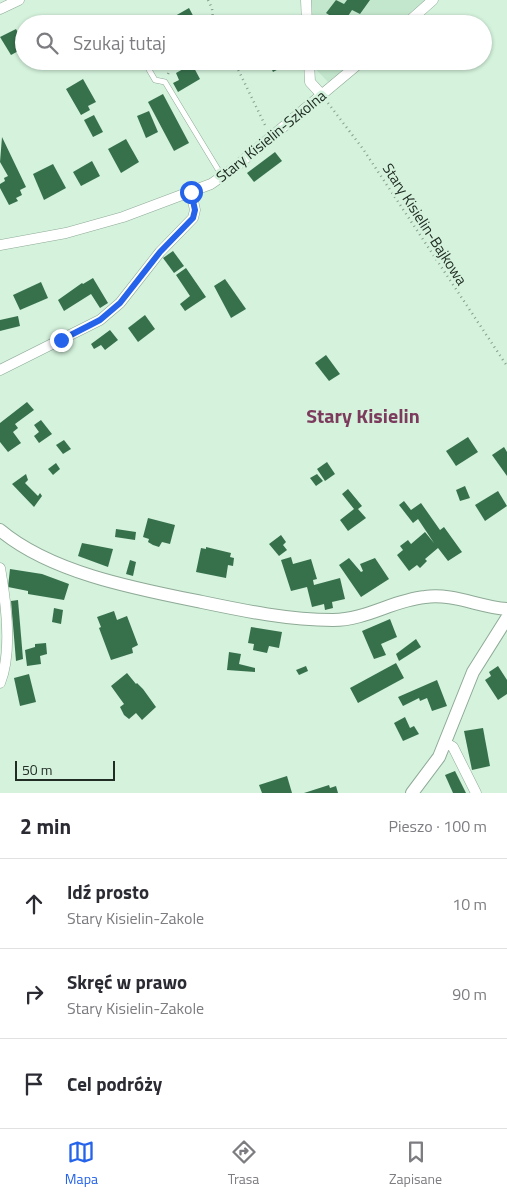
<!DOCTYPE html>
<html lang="pl">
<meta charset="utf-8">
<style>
:root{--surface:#fff;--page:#f7f7f7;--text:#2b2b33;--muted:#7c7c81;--line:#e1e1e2;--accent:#2563eb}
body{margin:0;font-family:"Titillium Web",sans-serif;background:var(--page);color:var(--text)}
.scale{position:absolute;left:15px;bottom:12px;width:100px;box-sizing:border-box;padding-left:5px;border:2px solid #202c24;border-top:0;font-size:14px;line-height:18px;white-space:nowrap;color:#202c24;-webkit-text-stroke:4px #d4f2dc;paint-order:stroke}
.stop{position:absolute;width:15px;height:15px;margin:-11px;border:4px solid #2563eb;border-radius:50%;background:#fff}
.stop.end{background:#2563eb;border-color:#fff;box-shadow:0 1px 5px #0008}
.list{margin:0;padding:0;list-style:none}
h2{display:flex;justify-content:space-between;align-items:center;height:65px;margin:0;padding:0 20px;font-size:21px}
h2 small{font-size:16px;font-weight:400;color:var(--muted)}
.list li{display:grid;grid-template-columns:32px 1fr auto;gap:15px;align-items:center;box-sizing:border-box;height:90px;padding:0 20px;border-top:1px solid var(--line)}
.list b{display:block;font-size:19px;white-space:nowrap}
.list p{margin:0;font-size:16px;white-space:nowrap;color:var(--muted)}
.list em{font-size:16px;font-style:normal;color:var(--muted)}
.icon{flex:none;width:28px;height:28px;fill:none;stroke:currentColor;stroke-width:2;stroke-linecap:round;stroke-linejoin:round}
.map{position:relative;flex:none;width:507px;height:793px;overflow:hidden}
.search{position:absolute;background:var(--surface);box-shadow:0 1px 4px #0004;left:15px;right:15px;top:15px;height:55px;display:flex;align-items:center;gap:12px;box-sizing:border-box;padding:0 18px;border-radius:28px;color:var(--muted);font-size:19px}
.sheet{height:335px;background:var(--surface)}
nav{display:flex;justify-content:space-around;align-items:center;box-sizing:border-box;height:70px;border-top:1px solid var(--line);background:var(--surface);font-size:14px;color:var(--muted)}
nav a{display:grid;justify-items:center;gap:2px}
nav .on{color:var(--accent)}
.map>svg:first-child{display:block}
.built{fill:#c3e7cd}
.building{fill:#37714c}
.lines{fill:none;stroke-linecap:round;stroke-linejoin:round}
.service-casing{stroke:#8eaa96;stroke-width:6}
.minor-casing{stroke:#8eaa96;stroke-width:11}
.tertiary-casing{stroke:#8eaa96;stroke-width:14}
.path{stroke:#869d8d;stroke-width:2.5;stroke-dasharray:1 4;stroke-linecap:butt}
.service{stroke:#fff;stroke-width:5}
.minor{stroke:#fff;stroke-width:10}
.tertiary{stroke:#fff;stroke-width:12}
.route{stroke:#2563eb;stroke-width:6}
.labels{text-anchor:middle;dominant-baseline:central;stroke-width:5;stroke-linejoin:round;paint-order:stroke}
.street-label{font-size:15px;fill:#202c24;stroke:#d4f2dc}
.district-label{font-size:20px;font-weight:bold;fill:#7c3b5c;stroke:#d4f2dc}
</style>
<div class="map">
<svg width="507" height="793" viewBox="0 0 507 793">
<rect width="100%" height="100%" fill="#d4f2dc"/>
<g class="built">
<path d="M 310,0 L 427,0 L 399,24 L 311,24 Z"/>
<path d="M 312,61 L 354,61 L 328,82 L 312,65 Z"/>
</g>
<g class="building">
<path d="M 336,0 L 344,4 L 347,0 L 370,0 L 360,14 L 352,10 L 343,24 L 326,13 Z"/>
<path d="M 189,8 L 197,23 L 161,24 Z"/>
<path d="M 16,29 L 24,43 L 24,48 L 11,55 L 0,37 Z"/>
<path d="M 268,61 L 290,61 L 290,63 L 273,72 Z"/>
<path d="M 192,64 L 200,79 L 178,92 L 173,83 L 179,80 L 176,73 Z"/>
<path d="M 83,79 L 96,102 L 88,106 L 90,110 L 81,115 L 66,89 Z"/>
<path d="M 163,94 L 189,143 L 174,151 L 148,102 Z"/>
<path d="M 149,111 L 158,132 L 146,138 L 137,116 Z"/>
<path d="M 94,115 L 103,132 L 93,137 L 84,120 Z"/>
<path d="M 2,137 L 26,187 L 20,190 L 22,195 L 16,198 L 18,201 L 9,205 L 0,188 L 0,184 L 5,181 L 4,178 L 8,176 L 0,162 Z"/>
<path d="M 126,139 L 139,162 L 121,173 L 108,149 Z"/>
<path d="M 275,152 L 282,161 L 254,182 L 247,173 Z"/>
<path d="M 92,161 L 100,176 L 81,186 L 73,172 Z"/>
<path d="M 53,164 L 66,188 L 44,200 L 33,174 Z"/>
<path d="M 173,251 L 184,266 L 174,273 L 163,258 Z"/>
<path d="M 186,268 L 206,297 L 185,311 L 180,304 L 190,296 L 176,275 Z"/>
<path d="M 93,278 L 108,303 L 100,308 L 91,294 L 64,311 L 58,300 L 82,283 L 83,284 Z"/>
<path d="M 225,279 L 246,309 L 231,318 L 214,286 Z"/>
<path d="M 41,282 L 48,298 L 20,310 L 13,295 Z"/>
<path d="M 145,315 L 155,329 L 138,342 L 128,328 Z"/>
<path d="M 18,316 L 20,326 L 0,331 L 0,320 Z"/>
<path d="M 110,330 L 118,340 L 105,350 L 101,345 L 94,349 L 91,344 Z"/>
<path d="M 326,355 L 340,374 L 329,381 L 315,363 Z"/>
<path d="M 27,402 L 34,410 L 15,424 L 18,428 L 13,432 L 21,443 L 8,452 L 0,442 L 0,423 Z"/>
<path d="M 41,420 L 52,434 L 39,443 L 34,436 L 39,432 L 34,425 Z"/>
<path d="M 468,437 L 478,452 L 456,466 L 446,451 Z"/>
<path d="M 64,440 L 71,449 L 63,454 L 56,445 Z"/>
<path d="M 504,447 L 507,452 L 507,476 L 492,455 Z"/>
<path d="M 327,462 L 335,474 L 325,481 L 317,469 Z"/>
<path d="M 56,463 L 60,469 L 53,475 L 48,469 Z"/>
<path d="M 26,474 L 28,480 L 25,483 L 38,496 L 40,493 L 42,496 L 34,507 L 12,484 Z"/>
<path d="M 317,474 L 323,481 L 316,486 L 310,478 Z"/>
<path d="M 465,486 L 470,498 L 460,501 L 456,490 Z"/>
<path d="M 348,489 L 362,506 L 358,509 L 366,518 L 348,531 L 340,520 L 354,509 L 342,494 Z"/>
<path d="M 498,491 L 507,506 L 485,521 L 475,505 Z"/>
<path d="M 404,501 L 411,510 L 421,503 L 440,530 L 444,527 L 462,552 L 448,561 L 438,548 L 425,559 L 427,561 L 420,568 L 417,565 L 409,571 L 397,555 L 403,550 L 400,546 L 408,540 L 411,544 L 425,532 L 434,543 L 418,519 L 413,523 L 399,505 Z"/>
<path d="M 148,518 L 175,525 L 170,544 L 162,542 L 159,547 L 153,545 L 148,542 L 149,539 L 143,537 Z"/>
<path d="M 116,529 L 136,532 L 135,540 L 115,537 Z"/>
<path d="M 281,535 L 286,542 L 283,545 L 287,550 L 279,556 L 269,544 Z"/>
<path d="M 82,543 L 113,549 L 108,567 L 78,556 Z"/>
<path d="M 206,547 L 231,553 L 230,557 L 234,558 L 233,566 L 228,565 L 226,578 L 196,572 L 201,548 L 206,549 Z"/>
<path d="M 291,557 L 293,564 L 311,559 L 317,579 L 313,580 L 314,585 L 340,578 L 345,599 L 332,602 L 333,608 L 325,610 L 324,604 L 312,607 L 307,587 L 291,591 L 281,560 Z"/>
<path d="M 349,558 L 361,572 L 363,571 L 360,564 L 375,558 L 389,579 L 361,597 L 339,565 Z"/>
<path d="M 130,560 L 136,562 L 133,576 L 126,574 Z"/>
<path d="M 10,569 L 42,574 L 69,584 L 64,600 L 28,594 L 28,591 L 8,587 Z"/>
<path d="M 18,600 L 23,659 L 16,661 L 11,601 Z"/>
<path d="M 54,608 L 63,610 L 61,624 L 52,622 Z"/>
<path d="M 114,611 L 117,620 L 127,616 L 138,645 L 132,648 L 133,653 L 111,660 L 99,628 L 101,627 L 97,617 Z"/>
<path d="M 390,619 L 397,637 L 381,644 L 386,655 L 374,659 L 362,631 Z"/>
<path d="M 251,627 L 282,632 L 279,648 L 269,646 L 267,653 L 253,650 L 254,644 L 248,643 Z"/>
<path d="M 416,639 L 421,647 L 399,661 L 396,654 Z"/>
<path d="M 46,643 L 47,654 L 40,656 L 41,664 L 27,666 L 25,650 L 35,647 L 35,644 Z"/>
<path d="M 229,652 L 241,654 L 239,664 L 255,668 L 255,672 L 227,670 Z"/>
<path d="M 396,663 L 404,678 L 358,703 L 350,688 Z"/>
<path d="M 306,666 L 308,671 L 299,675 L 296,670 Z"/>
<path d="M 498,666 L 507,680 L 507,694 L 498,700 L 485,680 L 491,676 L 489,672 Z"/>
<path d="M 127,673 L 136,684 L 137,683 L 143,689 L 156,707 L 142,720 L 136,713 L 129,719 L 124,715 L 120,707 L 124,704 L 111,686 Z"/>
<path d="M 29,674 L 36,702 L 20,706 L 14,678 Z"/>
<path d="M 437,680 L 447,706 L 432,711 L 427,698 L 420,701 L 419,698 L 403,706 L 398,697 Z"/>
<path d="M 405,717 L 410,728 L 414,726 L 419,734 L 403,741 L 394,723 Z"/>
<path d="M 483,728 L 490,766 L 472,770 L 464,731 Z"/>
<path d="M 455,771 L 466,793 L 453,793 L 445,775 Z"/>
<path d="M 287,776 L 292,793 L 262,793 L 259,785 Z"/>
<path d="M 329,785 L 330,788 L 336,786 L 338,793 L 304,793 Z"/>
</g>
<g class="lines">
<defs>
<path id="service" d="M 144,61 L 155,80 L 165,82 L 222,176"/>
<g id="minor">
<path d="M 306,0 L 307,24"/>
<path d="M 0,9 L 19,0"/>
<path d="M 406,24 L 433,0"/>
<path d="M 309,61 L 310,82 L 322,95"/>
<path d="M 0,245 L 66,233 L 123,217 L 211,184 L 234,168 L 362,61"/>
<path d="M 0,370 L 100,320 L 120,303 L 160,252 L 193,218 L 195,210 L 191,192"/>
<path d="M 0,568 C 6,601 13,651 0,683"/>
<path d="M 446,743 L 453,747 L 476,793"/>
</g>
<g id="tertiary">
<path d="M 0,530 C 51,573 137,589 202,602 C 245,611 289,620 333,620 C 366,620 393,600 425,597 C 453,593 479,607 507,609"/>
<path d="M 412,793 L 439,757 L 473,672 L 507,618"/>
</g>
</defs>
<use href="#service" class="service-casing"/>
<use href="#minor" class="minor-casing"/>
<use href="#tertiary" class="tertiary-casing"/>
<g class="path">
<path d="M 208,0 L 212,8 L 213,21"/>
<path d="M 206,24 L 213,21 L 214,24"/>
<path d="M 234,61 L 266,127"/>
<path d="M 168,74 L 174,61"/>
<path d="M 328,103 L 363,149 L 507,366"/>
</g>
<use href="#service" class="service"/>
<use href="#minor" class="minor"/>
<use href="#tertiary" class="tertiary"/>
</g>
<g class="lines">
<path class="route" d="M 61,340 L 100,320 L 120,303 L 160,252 L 193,218 L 195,210 L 191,192"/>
</g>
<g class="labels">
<g class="street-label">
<text transform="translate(271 136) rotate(-39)">Stary Kisielin-Szkolna</text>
<text transform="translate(425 224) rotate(57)">Stary Kisielin-Bajkowa</text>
</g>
<g class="district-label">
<text x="363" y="415">Stary Kisielin</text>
</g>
</g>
</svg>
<div class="scale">50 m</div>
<div class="stop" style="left:191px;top:192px"></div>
<div class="stop end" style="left:61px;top:340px"></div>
<div class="search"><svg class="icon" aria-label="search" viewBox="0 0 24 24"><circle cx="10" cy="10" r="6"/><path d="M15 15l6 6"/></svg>Szukaj tutaj</div>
</div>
<section class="sheet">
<h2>2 min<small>Pieszo · 100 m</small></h2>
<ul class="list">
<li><svg class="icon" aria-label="ahead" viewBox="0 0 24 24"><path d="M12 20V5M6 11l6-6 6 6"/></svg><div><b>Idź prosto</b><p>Stary Kisielin-Zakole</p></div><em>10 m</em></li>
<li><svg class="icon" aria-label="right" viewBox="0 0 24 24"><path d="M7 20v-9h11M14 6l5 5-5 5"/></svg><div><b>Skręć w prawo</b><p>Stary Kisielin-Zakole</p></div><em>90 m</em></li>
<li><svg class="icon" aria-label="arrive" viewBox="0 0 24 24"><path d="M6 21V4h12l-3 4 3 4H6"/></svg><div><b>Cel podróży</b></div></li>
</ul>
</section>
<nav>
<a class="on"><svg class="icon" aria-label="map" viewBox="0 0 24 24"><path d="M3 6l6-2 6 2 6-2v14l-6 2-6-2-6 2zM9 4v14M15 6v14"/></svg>Mapa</a>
<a><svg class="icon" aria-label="directions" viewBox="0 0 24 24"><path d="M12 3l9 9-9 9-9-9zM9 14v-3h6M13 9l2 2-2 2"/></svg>Trasa</a>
<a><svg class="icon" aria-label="saved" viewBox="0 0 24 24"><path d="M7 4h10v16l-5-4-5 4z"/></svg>Zapisane</a>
</nav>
